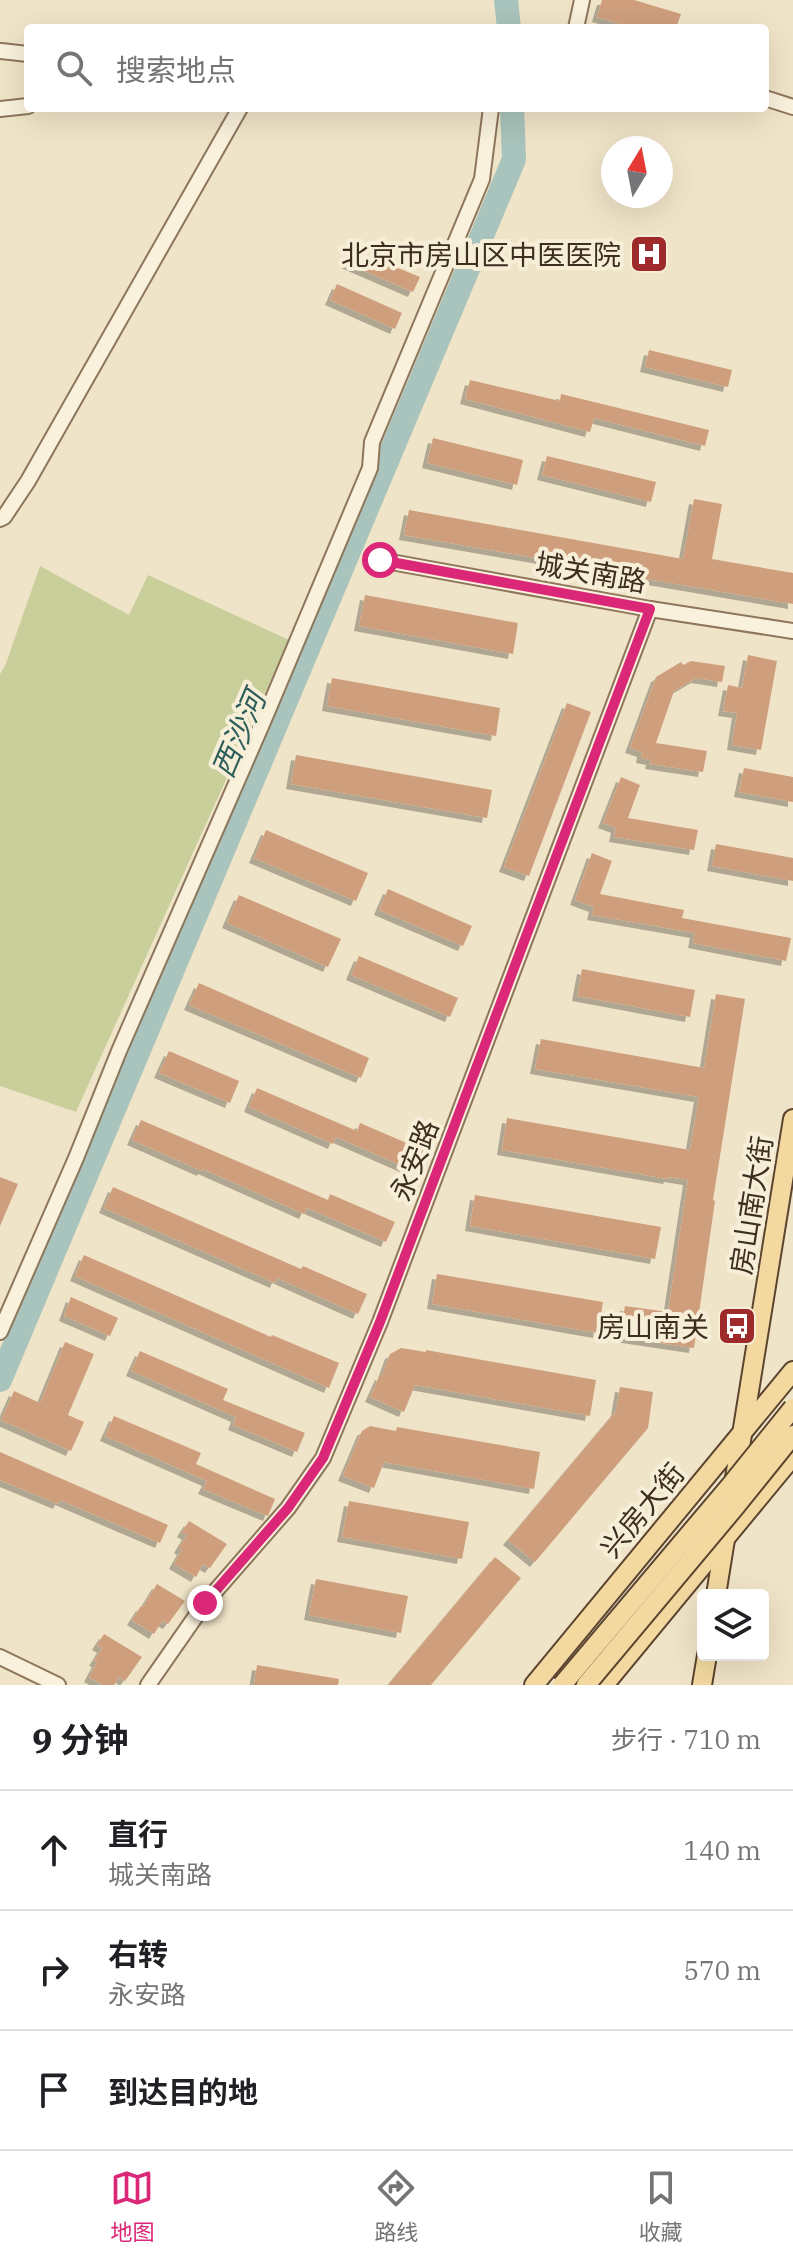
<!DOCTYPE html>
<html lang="zh">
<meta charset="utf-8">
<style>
:root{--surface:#fff;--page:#f6f6f6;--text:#202124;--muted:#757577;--line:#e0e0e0;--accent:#db2777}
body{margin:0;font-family:"IBM Plex Serif","Noto Sans SC",serif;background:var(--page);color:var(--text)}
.controls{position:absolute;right:24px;bottom:24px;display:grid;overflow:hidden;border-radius:8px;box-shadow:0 8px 32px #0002}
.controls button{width:72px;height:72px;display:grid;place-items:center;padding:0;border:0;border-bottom:2px solid var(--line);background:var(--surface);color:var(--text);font:40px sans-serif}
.compass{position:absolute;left:601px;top:136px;width:72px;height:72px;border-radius:50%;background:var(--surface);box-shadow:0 8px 32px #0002;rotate:10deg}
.stop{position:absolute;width:24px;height:24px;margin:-18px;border:6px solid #db2777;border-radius:50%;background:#fff}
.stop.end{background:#db2777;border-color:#fff;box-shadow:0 2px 8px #0008}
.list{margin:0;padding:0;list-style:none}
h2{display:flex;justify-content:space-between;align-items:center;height:104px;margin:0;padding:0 32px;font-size:34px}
h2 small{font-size:26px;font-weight:400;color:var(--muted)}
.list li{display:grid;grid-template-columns:52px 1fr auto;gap:24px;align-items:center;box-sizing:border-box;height:120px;padding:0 32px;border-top:2px solid var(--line)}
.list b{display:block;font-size:30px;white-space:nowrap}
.list p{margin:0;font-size:26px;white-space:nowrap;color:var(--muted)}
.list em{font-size:26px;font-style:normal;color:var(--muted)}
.icon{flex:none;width:44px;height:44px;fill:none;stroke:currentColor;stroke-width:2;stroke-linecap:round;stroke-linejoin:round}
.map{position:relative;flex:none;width:793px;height:1685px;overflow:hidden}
.search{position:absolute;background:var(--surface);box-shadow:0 8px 32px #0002;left:24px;right:24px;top:24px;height:88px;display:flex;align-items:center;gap:20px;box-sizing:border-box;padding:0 28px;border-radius:8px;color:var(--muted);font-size:30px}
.sheet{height:464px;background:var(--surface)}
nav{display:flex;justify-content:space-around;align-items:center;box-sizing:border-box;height:112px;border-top:2px solid var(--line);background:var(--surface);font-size:22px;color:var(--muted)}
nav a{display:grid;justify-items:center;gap:4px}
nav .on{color:var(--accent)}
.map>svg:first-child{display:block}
.green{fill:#c9cf9b}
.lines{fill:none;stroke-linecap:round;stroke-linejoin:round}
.river{stroke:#a9c4bc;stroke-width:24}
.building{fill:#cf9f7d;filter:url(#shadow)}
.minor-casing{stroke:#8d765c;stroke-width:18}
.major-casing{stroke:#5b4430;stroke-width:22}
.minor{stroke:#faf1dc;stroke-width:14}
.major{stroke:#f3d9a0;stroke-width:18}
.major-bridge-casing{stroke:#5b4430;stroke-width:22;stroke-linecap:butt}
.major-bridge{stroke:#f3d9a0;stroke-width:18}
.route{stroke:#db2777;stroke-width:10}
.labels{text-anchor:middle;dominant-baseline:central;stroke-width:8;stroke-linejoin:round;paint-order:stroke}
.poi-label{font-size:28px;fill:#3d2e20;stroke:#f7eed8;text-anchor:end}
.street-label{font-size:28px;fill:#3d2e20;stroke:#f7eed8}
.water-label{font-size:30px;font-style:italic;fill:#2f5d5a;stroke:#f7eed8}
</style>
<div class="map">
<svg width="793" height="1685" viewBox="0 0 793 1685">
<defs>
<filter id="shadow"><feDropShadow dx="-5" dy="5" stdDeviation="0" flood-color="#0004"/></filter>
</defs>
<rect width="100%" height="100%" fill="#f0e4c8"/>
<path class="green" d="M 40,566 L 129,615 L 148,575 L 289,640 L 76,1112 L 0,1086 L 0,674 L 5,666 Z"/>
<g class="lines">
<g class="river">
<path d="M 506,0 L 509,28"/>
<path d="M 0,1380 L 510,169 L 514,159 L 512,108"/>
</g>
</g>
<g class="building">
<path d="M 602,0 L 634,0 L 681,14 L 676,28 L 634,28 L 597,17 Z"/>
<path d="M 352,249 L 420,277 L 413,292 L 346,263 Z"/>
<path d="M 337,284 L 402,313 L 395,329 L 330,300 Z"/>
<path d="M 649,350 L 732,370 L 728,387 L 645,367 Z"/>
<path d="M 470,380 L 560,401 L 561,394 L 709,430 L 705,446 L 594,418 L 590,432 L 465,399 Z"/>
<path d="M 433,438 L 523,460 L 517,485 L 427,463 Z"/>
<path d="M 547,456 L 656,482 L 651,502 L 542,475 Z"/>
<path d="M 694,499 L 722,504 L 712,559 L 793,573 L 793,604 L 541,561 L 542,559 L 404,535 L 409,510 L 683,559 Z"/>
<path d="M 365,595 L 518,623 L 513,654 L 359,626 Z"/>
<path d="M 748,655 L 777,661 L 761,750 L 732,745 L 737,713 L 723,711 L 728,685 L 742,688 Z"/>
<path d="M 691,661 L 725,666 L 722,682 L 696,678 L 674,691 L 656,743 L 707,751 L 703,772 L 650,764 L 651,760 L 641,758 L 642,752 L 630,748 L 656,677 L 681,662 L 683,665 Z"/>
<path d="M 332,678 L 500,708 L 496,736 L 327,706 Z"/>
<path d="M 567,703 L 591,712 L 529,876 L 504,867 Z"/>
<path d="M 296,755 L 492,790 L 487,818 L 291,784 Z"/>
<path d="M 744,768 L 793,777 L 793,802 L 739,792 Z"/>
<path d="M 621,777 L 640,785 L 628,818 L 698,830 L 694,850 L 614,837 L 616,828 L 603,823 Z"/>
<path d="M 266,830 L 368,873 L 356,901 L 254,858 Z"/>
<path d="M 716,844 L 793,858 L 793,881 L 712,866 Z"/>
<path d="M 592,853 L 612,861 L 600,894 L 684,910 L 682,918 L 791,938 L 786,961 L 693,943 L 695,933 L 592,915 L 594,907 L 575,900 Z"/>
<path d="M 388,889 L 472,926 L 463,946 L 379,910 Z"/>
<path d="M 239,895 L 341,939 L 328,967 L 227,923 Z"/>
<path d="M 359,956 L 458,998 L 450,1017 L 351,975 Z"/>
<path d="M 582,969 L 695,990 L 690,1017 L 577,996 Z"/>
<path d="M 199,983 L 369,1058 L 361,1078 L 189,1005 Z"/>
<path d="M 716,994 L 745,999 L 713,1200 L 715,1201 L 694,1348 L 620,1337 L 625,1306 L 668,1312 L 688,1180 L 669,1177 L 668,1179 L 502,1150 L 507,1118 L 690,1150 L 699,1097 L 535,1069 L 541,1039 L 704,1068 Z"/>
<path d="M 169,1051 L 239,1081 L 230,1103 L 159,1073 Z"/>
<path d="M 257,1088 L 357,1131 L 360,1123 L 423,1150 L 414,1171 L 336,1137 L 333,1144 L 249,1107 Z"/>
<path d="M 141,1120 L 328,1200 L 330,1194 L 395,1222 L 386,1242 L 307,1208 L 304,1214 L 203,1169 L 202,1171 L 132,1140 Z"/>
<path d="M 0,1177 L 18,1184 L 0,1226 Z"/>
<path d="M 113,1187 L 301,1269 L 303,1266 L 367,1294 L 358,1314 L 277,1278 L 275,1283 L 104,1208 Z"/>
<path d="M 475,1195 L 661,1227 L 655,1259 L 470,1226 Z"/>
<path d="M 84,1255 L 271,1337 L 272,1335 L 339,1363 L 329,1388 L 75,1276 Z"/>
<path d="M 437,1274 L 603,1302 L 598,1333 L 432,1304 Z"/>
<path d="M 71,1297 L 118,1318 L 110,1336 L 64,1316 Z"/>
<path d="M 65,1342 L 94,1354 L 68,1415 L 84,1422 L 71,1451 L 1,1420 L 14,1391 L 40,1403 Z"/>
<path d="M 401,1348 L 426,1352 L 426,1350 L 596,1380 L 590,1416 L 415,1385 L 404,1412 L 370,1397 L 380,1375 L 382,1376 L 390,1354 Z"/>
<path d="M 140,1351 L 228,1389 L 223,1400 L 305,1433 L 297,1452 L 233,1425 L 236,1417 L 131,1371 Z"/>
<path d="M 620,1387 L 653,1392 L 648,1428 L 535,1562 L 508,1540 L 616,1411 Z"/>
<path d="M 114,1416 L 201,1453 L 196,1464 L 275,1499 L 268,1516 L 203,1489 L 207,1481 L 105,1436 Z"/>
<path d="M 370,1426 L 396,1431 L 397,1427 L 540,1452 L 534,1489 L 384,1462 L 374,1488 L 343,1476 L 362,1431 Z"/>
<path d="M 0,1452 L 168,1525 L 160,1543 L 60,1500 L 58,1504 L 0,1480 Z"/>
<path d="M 349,1501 L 469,1522 L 462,1559 L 342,1537 Z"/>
<path d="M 189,1521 L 227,1544 L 210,1568 L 203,1564 L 196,1577 L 174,1564 L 182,1550 L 179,1548 L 187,1535 L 182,1532 Z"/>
<path d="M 495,1557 L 521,1578 L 431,1685 L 388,1685 Z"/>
<path d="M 316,1579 L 408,1596 L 401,1633 L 309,1615 Z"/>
<path d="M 157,1584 L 185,1601 L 168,1624 L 162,1621 L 154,1634 L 132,1620 L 141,1606 L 143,1607 Z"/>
<path d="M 104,1634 L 142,1657 L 125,1681 L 119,1677 L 114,1685 L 103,1685 L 89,1677 L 97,1662 L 94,1661 L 102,1648 L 97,1645 Z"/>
<path d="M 257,1665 L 339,1679 L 338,1685 L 254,1685 Z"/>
</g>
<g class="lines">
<defs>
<g id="minor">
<path d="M 576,28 L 582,0"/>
<path d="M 1,51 L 28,54"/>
<path d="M 765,98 L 793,107"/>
<path d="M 0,109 L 28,106"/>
<path d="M 0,519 L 4,517 L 28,481 L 240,108"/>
<path d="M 380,560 L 650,609 L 793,631"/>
<path d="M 0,1332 L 76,1158 L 119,1051 L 263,722 L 370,468 L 372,442 L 482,179 L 491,108"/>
<path d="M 0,1657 L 58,1685"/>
<path d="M 148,1685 L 205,1603 L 288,1508 L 323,1458 L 380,1322 L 650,609"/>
</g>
<g id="major">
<path d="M 716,1595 L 793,1119"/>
<path d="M 534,1685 L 793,1371"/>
<path d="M 604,1685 L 793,1456"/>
<path d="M 702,1685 L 707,1655"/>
</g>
</defs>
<use href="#minor" class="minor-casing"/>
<use href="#major" class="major-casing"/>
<use href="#minor" class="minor"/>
<use href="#major" class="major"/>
<defs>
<g id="major-bridge">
<path d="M 562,1685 L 730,1486 L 793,1408"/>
<path d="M 586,1685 L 735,1507 L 793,1435"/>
</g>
</defs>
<use href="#major-bridge" class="major-bridge-casing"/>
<use href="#major-bridge" class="major-bridge"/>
</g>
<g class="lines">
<path class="route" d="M 205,1603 L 288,1508 L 323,1458 L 380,1322 L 650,609 L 380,560"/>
</g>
<defs>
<symbol id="hospital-square" viewBox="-11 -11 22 22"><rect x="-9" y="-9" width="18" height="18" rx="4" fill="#9e2a2b" stroke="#f7eed8"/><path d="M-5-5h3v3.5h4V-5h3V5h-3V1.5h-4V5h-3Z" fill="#fff"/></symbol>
<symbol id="bus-square" viewBox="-11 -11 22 22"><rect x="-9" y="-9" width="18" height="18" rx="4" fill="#9e2a2b" stroke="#f7eed8"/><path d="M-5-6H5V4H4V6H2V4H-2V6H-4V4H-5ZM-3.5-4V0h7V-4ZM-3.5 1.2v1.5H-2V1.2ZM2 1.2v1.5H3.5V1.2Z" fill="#fff"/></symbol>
</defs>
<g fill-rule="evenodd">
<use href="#hospital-square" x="627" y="232" width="44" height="44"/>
<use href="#bus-square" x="715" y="1304" width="44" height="44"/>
</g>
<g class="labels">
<g class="poi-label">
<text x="621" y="254">北京市房山区中医医院</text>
<text x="709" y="1326">房山南关</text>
</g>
<g class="street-label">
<text transform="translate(591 572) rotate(10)">城关南路</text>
<text transform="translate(414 1160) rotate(-69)">永安路</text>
<text transform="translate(751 1205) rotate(-81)">房山南大街</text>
<text transform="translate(642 1510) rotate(-50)">兴房大街</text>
</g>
<g class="water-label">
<text transform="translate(238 734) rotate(-67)">西沙河</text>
</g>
</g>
</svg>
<div class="controls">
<button><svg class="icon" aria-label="layers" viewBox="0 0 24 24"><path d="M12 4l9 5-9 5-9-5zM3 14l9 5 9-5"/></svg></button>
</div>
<svg class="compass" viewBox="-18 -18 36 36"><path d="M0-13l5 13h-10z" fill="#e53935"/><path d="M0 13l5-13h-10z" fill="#757577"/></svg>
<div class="stop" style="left:380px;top:560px"></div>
<div class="stop end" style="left:205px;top:1603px"></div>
<div class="search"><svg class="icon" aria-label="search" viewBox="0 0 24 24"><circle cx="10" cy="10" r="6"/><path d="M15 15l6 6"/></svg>搜索地点</div>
</div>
<section class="sheet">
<h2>9 分钟<small>步行 · 710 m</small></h2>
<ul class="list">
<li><svg class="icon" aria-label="ahead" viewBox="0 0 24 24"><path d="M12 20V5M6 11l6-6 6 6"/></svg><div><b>直行</b><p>城关南路</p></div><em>140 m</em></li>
<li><svg class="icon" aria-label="right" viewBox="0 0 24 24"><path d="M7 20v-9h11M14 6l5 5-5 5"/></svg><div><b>右转</b><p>永安路</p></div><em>570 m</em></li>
<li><svg class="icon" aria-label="arrive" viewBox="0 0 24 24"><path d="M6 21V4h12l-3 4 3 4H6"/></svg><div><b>到达目的地</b></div></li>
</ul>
</section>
<nav>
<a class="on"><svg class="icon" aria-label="map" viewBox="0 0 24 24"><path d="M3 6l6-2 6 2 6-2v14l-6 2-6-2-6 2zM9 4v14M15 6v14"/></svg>地图</a>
<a><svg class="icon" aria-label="directions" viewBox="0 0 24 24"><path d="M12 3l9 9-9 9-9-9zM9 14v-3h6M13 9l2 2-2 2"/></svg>路线</a>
<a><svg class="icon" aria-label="saved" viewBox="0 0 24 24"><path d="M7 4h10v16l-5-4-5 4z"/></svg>收藏</a>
</nav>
